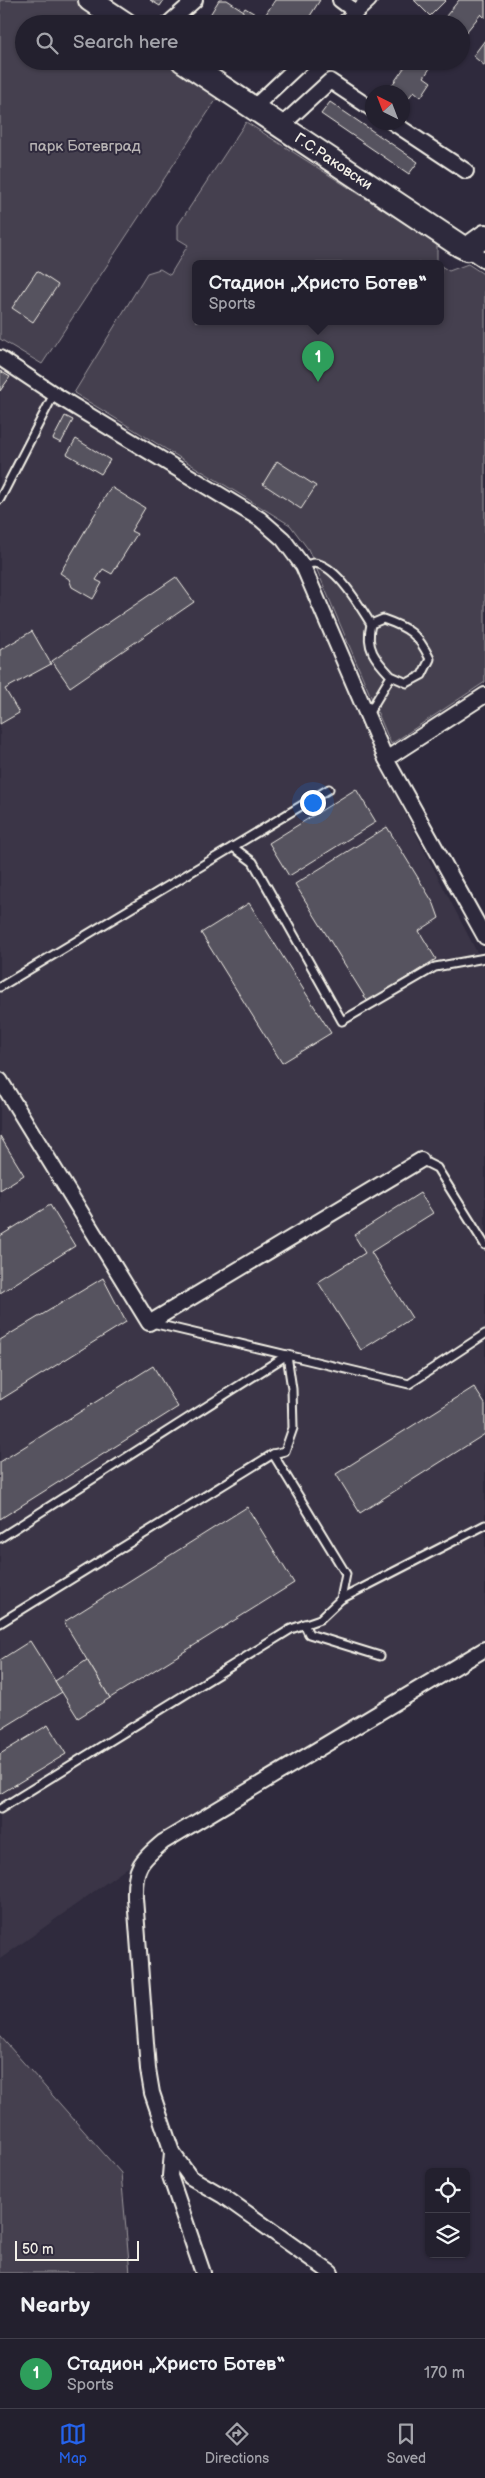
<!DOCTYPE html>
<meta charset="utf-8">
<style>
:root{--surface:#23202e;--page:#2b2836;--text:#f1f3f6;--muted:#a3a3aa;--line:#403e4a;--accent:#2563eb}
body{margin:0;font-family:"Balsamiq Sans",sans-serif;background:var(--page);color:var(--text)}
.controls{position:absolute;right:15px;bottom:15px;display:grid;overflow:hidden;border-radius:8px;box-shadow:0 1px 4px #0004}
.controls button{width:45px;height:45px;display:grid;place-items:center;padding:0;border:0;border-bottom:1px solid var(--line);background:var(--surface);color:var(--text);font:25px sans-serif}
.compass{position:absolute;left:365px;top:85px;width:45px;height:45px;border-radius:50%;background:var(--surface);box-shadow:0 1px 4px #0004;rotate:318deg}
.scale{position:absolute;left:15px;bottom:12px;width:124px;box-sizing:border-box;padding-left:5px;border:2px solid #f4f1e8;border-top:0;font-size:14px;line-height:18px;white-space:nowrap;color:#f4f1e8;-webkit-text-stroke:4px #2f2a3d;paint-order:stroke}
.you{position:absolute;left:312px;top:802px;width:18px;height:18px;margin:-12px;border:4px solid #fff;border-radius:50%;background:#1a73e8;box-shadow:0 0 0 8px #1a73e833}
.badge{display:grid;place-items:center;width:32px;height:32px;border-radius:50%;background:var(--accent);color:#fff;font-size:16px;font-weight:700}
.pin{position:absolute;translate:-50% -41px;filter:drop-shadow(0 1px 2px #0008)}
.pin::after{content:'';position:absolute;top:26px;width:18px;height:15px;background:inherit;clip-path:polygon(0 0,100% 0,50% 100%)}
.popup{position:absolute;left:192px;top:260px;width:252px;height:65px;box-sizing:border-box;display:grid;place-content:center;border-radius:8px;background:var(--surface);filter:drop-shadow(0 1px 4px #0005);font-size:16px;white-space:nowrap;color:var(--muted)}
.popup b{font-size:19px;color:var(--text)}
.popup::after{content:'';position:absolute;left:50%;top:100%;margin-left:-10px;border:10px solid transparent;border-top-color:var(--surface)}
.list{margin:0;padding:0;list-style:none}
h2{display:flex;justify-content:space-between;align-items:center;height:65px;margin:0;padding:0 20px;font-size:21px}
h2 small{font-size:16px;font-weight:400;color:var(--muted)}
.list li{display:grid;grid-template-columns:32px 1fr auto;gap:15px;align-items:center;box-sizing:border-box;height:70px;padding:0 20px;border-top:1px solid var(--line)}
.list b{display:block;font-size:19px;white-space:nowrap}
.list p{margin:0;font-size:16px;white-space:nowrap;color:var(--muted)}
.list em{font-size:16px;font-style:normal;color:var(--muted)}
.icon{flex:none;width:28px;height:28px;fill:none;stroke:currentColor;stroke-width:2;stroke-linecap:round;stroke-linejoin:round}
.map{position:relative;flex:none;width:485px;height:2273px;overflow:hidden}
.search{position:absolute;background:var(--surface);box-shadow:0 1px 4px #0004;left:15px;right:15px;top:15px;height:55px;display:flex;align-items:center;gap:12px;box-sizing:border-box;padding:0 18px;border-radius:28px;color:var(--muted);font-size:19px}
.sheet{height:135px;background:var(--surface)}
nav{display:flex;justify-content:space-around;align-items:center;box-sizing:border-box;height:70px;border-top:1px solid var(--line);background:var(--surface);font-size:14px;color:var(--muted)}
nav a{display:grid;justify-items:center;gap:2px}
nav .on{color:var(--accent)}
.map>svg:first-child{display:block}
.built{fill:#3b3647}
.green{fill:#454050;stroke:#9c989c}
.building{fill:#56525f;stroke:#f4f1e8}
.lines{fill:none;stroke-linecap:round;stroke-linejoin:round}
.service-casing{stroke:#f4f1e8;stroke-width:11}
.minor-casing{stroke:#f4f1e8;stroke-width:18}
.primary-casing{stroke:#f4f1e8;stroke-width:26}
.service{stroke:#2f2a3d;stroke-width:7}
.minor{stroke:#2f2a3d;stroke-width:14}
.primary{stroke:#2f2a3d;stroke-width:22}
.labels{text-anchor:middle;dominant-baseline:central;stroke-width:4;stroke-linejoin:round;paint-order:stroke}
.park-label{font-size:15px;fill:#b7b3b3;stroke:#2f2a3d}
.street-label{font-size:15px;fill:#f4f1e8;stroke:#2f2a3d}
</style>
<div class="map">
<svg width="485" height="2273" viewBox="0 0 485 2273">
<rect width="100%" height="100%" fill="#2f2a3d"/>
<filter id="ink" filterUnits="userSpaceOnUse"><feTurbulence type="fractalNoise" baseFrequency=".02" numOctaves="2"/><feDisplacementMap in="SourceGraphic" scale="10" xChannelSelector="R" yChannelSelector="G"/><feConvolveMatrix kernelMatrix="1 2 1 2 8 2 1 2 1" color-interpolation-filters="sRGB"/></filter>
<g filter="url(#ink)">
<path class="built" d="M 0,358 L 260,519 L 303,566 L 380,765 L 485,968 L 485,1649 L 163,1842 L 0,1959 Z"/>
<g class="green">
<path d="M 0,0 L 81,0 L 118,24 L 24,24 L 24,61 L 176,61 L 222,91 L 42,364 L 0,339 Z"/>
<path d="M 246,122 L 437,244 L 437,263 L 196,263 L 196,321 L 440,321 L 441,266 L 449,271 L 468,264 L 485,275 L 485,682 L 391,744 L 308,549 L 290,525 L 74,393 L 147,273 L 160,269 L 170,275 L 188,245 L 178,239 L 178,225 Z"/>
<path d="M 0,2036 L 121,2173 L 130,2273 L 0,2273 Z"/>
</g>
<g class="building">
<path d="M 150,0 L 164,0 L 160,6 Z"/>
<path d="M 219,0 L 227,0 L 244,11 L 238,21 L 233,19 L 229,24 L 205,23 Z"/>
<path d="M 275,0 L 320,0 L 305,24 L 266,24 L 264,17 Z"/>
<path d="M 414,0 L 446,0 L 430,16 Z"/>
<path d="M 459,0 L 485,0 L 485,18 L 481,14 L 462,37 L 461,24 L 445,24 L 442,21 Z"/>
<path d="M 245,8 L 262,18 L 264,24 L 232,24 L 233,21 L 237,22 Z"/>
<path d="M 485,40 L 485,66 L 473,56 Z"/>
<path d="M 409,61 L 435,61 L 424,77 L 431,82 L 421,97 L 414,91 L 404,104 L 402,92 L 387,92 Z"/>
<path d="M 330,102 L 418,162 L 409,174 L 321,114 Z"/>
<path d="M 37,271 L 58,285 L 33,322 L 12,308 Z"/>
<path d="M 0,371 L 10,377 L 0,391 Z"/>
<path d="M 65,416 L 73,420 L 61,443 L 53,439 Z"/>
<path d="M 76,439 L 110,460 L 101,474 L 67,454 Z"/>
<path d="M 277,461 L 316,486 L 301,509 L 263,484 Z"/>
<path d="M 111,487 L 145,508 L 131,531 L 137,534 L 112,574 L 103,569 L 96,580 L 102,583 L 93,599 L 72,587 L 69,579 L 60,573 Z"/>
<path d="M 176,577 L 194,602 L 70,687 L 52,661 Z"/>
<path d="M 32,631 L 51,664 L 5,689 L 19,713 L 0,724 L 0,650 Z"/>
<path d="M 356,789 L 376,822 L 289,876 L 269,843 Z"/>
<path d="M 387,827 L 434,904 L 439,918 L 419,931 L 436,959 L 368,1002 L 295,884 Z"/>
<path d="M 249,903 L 331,1033 L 282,1063 L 201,933 Z"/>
<path d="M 0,1136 L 24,1175 L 0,1190 Z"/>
<path d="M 420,1193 L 433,1213 L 371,1252 L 412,1318 L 361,1350 L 318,1282 L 365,1253 L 354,1235 Z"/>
<path d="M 50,1205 L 75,1246 L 0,1293 L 0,1236 Z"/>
<path d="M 103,1278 L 126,1322 L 0,1400 L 0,1340 Z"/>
<path d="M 153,1366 L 178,1407 L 0,1519 L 0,1462 Z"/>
<path d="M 474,1387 L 485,1404 L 485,1434 L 360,1513 L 336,1474 Z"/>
<path d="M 247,1507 L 294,1583 L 110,1698 L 64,1622 Z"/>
<path d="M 30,1641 L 62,1692 L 0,1730 L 0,1660 Z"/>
<path d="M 87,1660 L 110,1698 L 78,1718 L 55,1681 Z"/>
<path d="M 48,1725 L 66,1754 L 0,1794 L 0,1754 Z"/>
</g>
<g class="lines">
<defs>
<g id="service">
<path d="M 0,499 L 54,394"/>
<path d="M 303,566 C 306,565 311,563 314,563 C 337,565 360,607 371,624"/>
<path d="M 367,716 L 391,676 C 375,659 365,648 371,624 L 383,619 C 409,628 418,634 430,659 L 422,675 L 407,683 L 391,676"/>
<path d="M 233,847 L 253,862 L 342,1021 L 435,967 L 485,958"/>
<path d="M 0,987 L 329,789"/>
<path d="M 421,1160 L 437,1168 L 485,1245"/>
<path d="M 0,1538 L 287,1355 L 152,1323"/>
<path d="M 341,1599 L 485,1525"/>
<path d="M 0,1623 L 273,1454"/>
<path d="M 304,1624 L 309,1634 L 380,1656"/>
<path d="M 0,1809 L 291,1629 L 320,1619 L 341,1599 L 346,1574 L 273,1454 L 285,1451 L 293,1428 L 292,1389 L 287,1355 L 409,1384 L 485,1334"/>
</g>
<g id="minor">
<path d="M 340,0 L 356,12"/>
<path d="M 168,24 L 195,0"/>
<path d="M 343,24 L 369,0"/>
<path d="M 253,108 L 303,61"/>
<path d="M 392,122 L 466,171"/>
<path d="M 281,126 L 330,81 L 372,109"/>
<path d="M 467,249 L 485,261"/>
<path d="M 0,358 L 54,394 L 260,519 L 283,539 L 303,566 L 386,759 L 485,937"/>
<path d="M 386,759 L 485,695"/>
<path d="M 0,1080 L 149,1323 L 421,1160"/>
<path d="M 172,2152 L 190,2177 L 223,2196 L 331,2273"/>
<path d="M 203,2273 L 170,2176 L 172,2152 L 152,2093 L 148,2069 L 135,1898 C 134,1868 140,1861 163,1842 L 485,1649"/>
</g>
<g id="primary">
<path d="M 90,0 L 126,24"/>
<path id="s1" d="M 183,61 L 459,245 L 467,249 L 485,236"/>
</g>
</defs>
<use href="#service" class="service-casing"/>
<use href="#minor" class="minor-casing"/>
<use href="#primary" class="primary-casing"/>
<use href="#service" class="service"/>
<use href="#minor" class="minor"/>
<use href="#primary" class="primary"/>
</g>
</g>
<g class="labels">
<g class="park-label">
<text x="85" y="146">парк Ботевград</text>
</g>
<g class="street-label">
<text stroke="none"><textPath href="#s1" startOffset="181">Г.С.Раковски</textPath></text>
</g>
</g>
</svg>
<div class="controls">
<button><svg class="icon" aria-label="locate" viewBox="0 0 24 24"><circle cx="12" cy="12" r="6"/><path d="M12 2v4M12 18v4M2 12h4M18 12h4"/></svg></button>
<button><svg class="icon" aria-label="layers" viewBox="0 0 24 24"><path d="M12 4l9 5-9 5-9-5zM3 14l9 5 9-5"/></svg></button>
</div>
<svg class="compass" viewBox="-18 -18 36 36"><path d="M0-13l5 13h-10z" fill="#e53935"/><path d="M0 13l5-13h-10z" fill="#a3a3aa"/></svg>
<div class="scale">50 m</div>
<div class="you"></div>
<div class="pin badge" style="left:318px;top:382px;background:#2e9e5b">1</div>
<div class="popup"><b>Стадион „Христо Ботев“</b>Sports</div>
<div class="search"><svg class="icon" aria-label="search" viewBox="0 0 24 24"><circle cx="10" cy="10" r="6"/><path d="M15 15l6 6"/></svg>Search here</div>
</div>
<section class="sheet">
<h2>Nearby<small></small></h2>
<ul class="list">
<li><span class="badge" style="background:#2e9e5b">1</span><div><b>Стадион „Христо Ботев“</b><p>Sports</p></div><em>170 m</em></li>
</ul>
</section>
<nav>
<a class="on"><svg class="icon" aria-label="map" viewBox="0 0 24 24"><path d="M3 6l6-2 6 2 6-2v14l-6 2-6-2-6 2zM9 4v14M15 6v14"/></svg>Map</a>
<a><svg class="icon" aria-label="directions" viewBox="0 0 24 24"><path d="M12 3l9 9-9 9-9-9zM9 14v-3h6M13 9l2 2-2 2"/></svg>Directions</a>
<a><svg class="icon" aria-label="saved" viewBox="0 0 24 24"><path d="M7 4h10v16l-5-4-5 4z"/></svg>Saved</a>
</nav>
